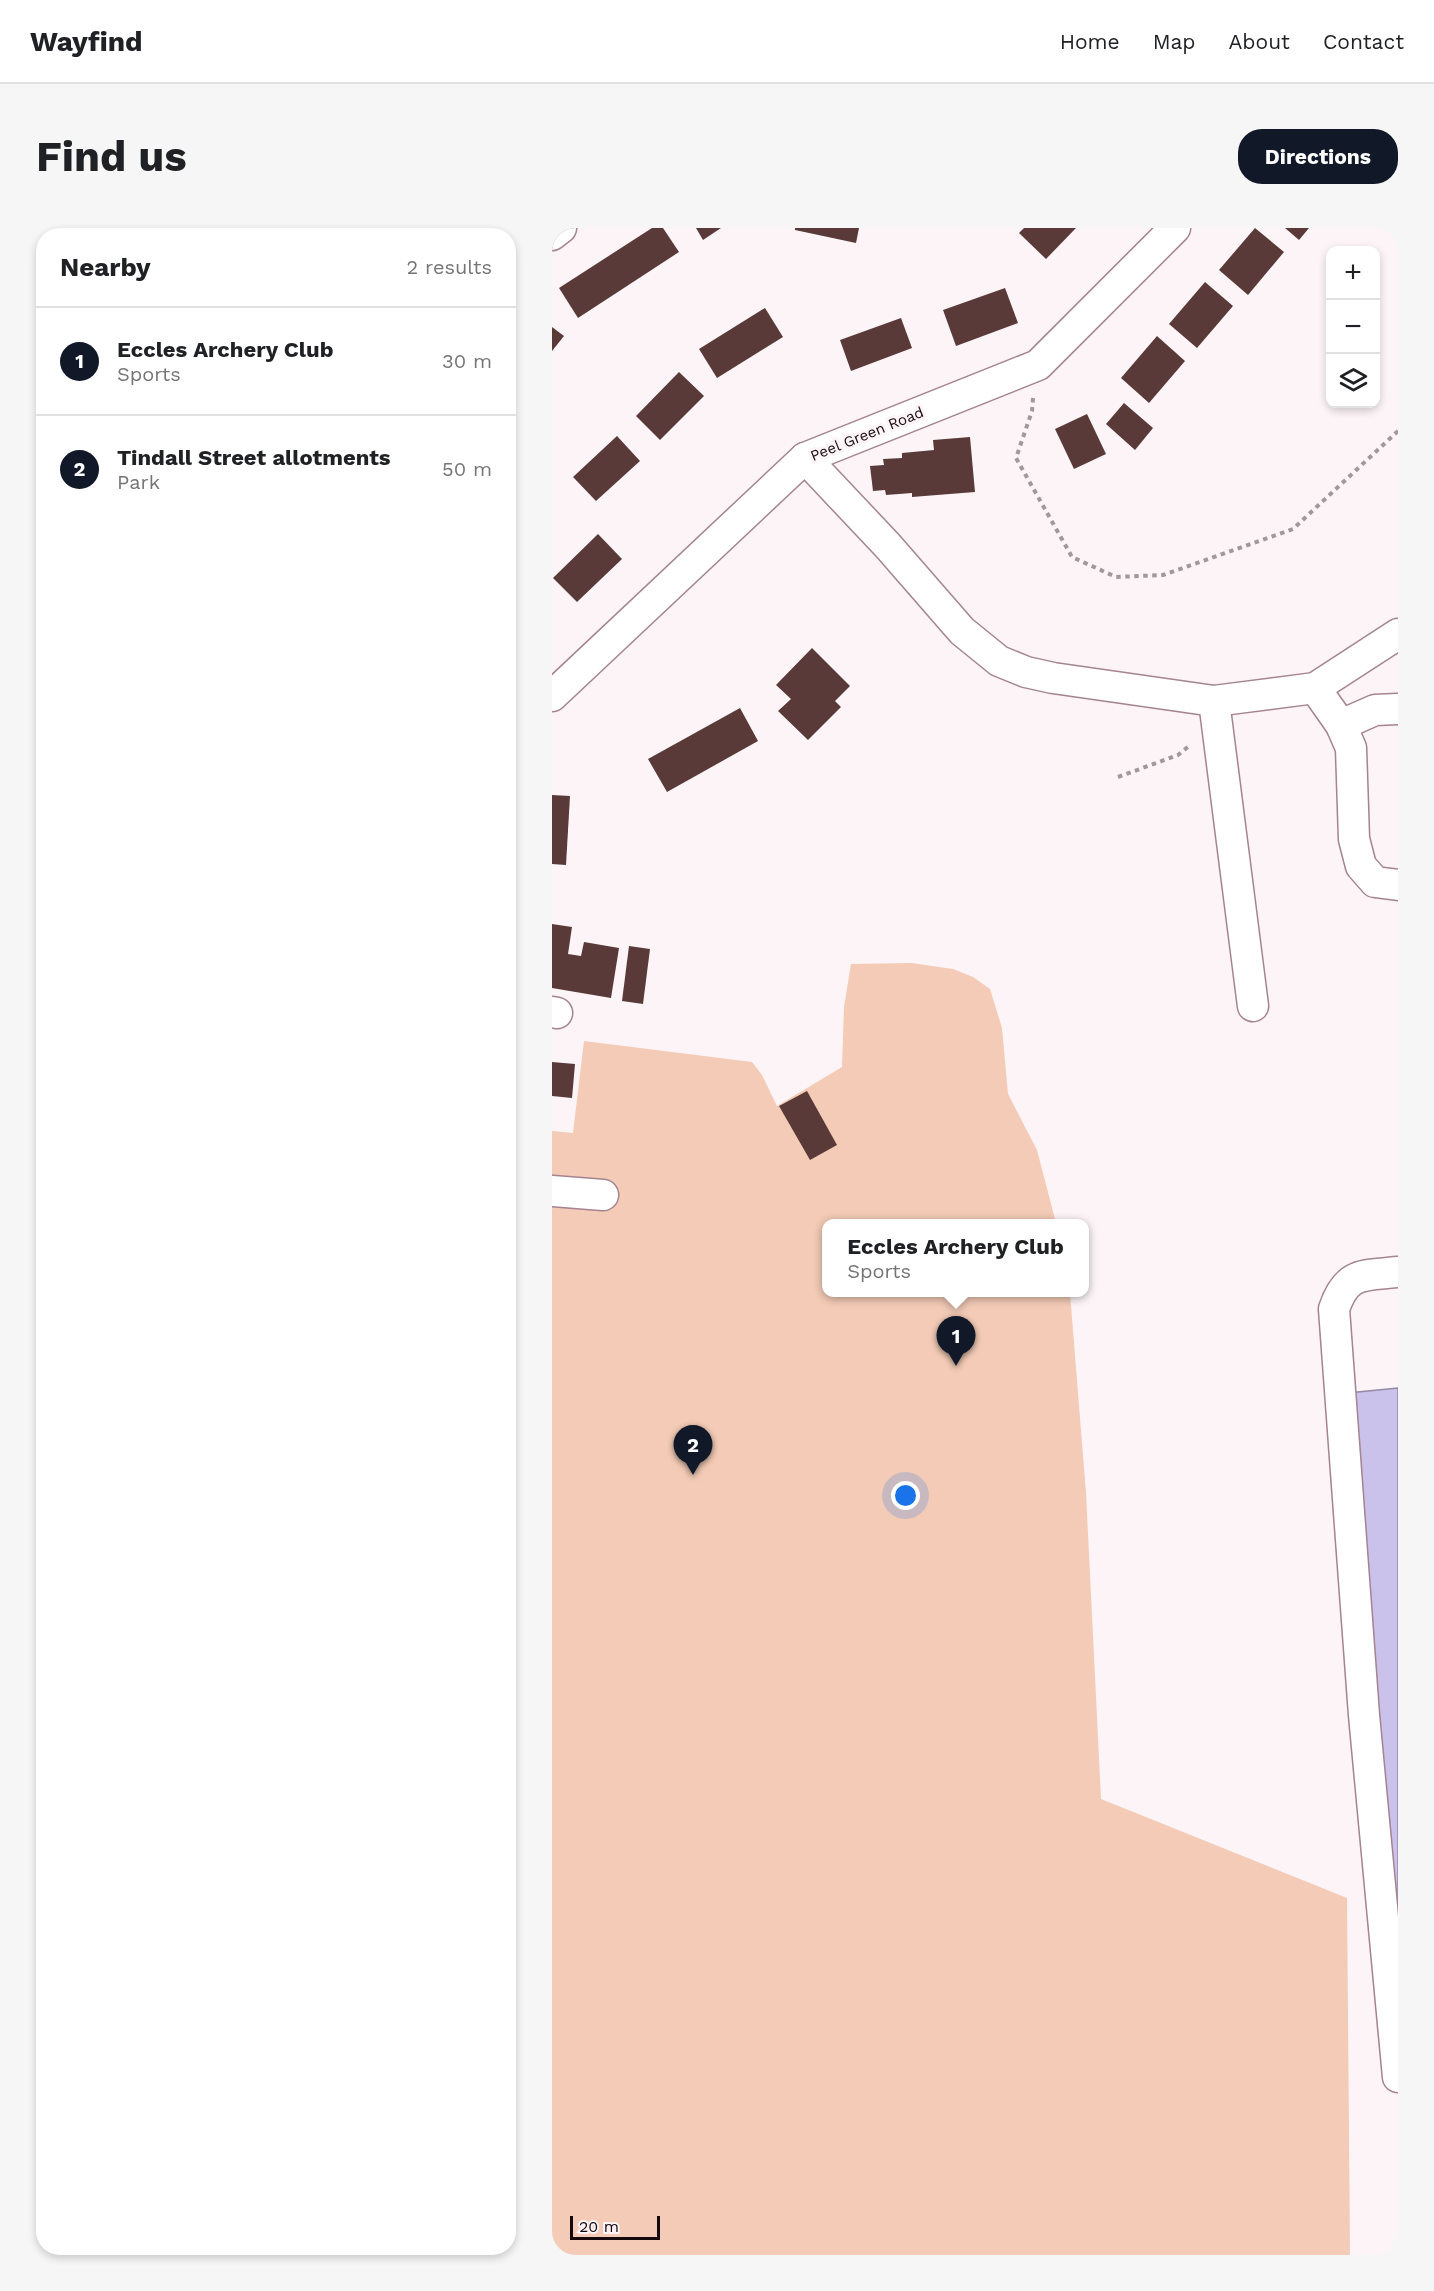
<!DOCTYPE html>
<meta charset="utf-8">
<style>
:root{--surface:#fff;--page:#f6f6f6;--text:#202124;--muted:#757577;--line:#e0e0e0;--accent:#111827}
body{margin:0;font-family:"Work Sans",sans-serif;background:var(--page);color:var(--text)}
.controls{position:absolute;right:18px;top:18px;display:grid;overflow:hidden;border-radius:12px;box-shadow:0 3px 9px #0003}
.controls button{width:54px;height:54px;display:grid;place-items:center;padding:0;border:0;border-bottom:2px solid var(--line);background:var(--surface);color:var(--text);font:30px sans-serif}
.scale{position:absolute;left:18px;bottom:15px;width:90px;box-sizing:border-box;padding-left:6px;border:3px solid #15090e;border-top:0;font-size:16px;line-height:21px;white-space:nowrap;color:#15090e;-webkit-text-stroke:4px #fcf4f7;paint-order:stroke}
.you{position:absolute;left:354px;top:1268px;width:21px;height:21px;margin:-15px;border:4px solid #fff;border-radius:50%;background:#1a73e8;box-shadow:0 0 0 9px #1a73e833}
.badge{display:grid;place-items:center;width:39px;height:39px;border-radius:50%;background:var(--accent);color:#fff;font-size:20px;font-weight:700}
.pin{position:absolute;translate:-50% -50px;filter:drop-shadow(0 2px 3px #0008)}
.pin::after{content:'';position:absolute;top:32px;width:21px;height:18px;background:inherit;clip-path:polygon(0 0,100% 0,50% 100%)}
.popup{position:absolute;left:270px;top:991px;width:267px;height:78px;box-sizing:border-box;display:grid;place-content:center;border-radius:12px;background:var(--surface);filter:drop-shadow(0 2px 4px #0005);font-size:20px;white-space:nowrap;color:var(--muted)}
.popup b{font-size:22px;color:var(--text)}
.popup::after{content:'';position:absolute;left:50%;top:100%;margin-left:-12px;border:12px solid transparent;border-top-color:var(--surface)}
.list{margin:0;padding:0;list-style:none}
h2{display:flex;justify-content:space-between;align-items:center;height:78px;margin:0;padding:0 24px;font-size:26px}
h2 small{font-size:20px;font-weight:400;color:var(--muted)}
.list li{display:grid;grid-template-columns:39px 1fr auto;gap:18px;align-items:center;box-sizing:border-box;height:108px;padding:0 24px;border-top:2px solid var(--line)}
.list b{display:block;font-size:22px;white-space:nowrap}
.list p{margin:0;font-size:20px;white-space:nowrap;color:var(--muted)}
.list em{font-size:20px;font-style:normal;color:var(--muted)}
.icon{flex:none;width:33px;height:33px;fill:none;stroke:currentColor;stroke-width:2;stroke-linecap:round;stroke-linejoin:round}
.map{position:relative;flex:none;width:846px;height:2027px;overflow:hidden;border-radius:24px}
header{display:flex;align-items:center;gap:36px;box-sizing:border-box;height:84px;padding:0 30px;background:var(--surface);border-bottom:2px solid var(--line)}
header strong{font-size:28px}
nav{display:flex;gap:33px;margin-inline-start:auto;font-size:21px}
.intro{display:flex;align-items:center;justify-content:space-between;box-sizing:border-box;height:144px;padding:0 36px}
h1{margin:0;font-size:42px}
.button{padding:15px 27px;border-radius:24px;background:var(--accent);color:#fff;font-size:21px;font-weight:700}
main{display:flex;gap:36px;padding:0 36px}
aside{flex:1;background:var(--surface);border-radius:24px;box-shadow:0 3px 9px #0003}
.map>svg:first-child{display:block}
.green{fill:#f3cbb6}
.water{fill:#cac2ea;stroke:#948aa8;stroke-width:1.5}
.building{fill:#593a39}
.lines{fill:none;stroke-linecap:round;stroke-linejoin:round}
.minor-casing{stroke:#a58391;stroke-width:33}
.path{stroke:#a1989b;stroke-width:4;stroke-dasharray:4.5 4.5;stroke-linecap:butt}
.minor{stroke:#fff;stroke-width:30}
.labels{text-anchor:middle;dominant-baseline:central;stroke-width:6;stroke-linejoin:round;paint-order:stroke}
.street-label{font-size:15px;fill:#15090e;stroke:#fcf4f7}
</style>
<header>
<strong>Wayfind</strong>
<nav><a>Home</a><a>Map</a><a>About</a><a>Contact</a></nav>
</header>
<div class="intro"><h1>Find us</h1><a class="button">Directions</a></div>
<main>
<aside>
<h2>Nearby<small>2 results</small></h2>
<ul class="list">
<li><span class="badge">1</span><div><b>Eccles Archery Club</b><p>Sports</p></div><em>30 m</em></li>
<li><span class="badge">2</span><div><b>Tindall Street allotments</b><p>Park</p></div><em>50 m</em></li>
</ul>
</aside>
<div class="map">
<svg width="846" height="2027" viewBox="0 0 846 2027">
<rect width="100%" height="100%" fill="#fcf4f7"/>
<path class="green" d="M 359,735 L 401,741 L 421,749 L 438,761 L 450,800 L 456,866 L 485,922 L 504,995 L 275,996 L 275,1064 L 518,1065 L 534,1265 L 549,1571 L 795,1670 L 798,2027 L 0,2027 L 0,903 L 21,905 L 32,813 L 200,834 L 210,847 L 225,878 L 290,839 L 292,779 L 299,736 Z"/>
<path class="water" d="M 846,1160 L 846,1688 L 796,1165 Z"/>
<g class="building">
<path d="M 100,0 L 111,0 L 127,24 L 26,90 L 7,60 Z"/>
<path d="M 144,0 L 169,0 L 151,12 Z"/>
<path d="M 243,0 L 307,0 L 304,15 L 243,2 Z"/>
<path d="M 472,0 L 524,0 L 494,31 L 467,5 Z"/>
<path d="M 703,0 L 732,24 L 696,67 L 667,42 Z"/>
<path d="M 733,0 L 757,0 L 747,12 Z"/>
<path d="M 653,54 L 681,78 L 645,120 L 617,96 Z"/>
<path d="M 453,60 L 466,95 L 404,118 L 391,82 Z"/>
<path d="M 213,80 L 231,109 L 165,150 L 147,121 Z"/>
<path d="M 349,90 L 360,120 L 299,143 L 288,112 Z"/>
<path d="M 0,99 L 12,108 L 0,123 Z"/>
<path d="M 605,108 L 633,133 L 597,175 L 569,150 Z"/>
<path d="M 127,144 L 152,168 L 108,212 L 84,188 Z"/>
<path d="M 572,175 L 601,200 L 583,222 L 554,196 Z"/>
<path d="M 535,186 L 554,226 L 522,241 L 503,201 Z"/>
<path d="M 65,208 L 88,233 L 44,273 L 21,249 Z"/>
<path d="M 418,209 L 423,264 L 360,269 L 360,265 L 334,267 L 333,262 L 321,263 L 318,238 L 332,237 L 331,231 L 350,230 L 350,225 L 382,222 L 381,212 Z"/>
<path d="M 46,306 L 70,331 L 25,374 L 1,350 Z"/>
<path d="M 260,420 L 298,458 L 283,473 L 289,479 L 256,512 L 226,483 L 239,471 L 224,457 Z"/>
<path d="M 188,480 L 206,513 L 115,564 L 96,531 Z"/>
<path d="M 0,567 L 18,568 L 14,637 L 0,636 Z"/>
<path d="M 0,696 L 20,699 L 16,726 L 29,728 L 32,714 L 67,720 L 59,770 L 0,760 Z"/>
<path d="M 77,718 L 98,721 L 91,776 L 70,773 Z"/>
<path d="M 0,834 L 23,836 L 20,870 L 0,868 Z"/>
<path d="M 255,863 L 285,917 L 258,932 L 227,878 Z"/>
</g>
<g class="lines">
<defs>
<g id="minor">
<path d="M 0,7 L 9,0"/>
<path d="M 253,230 L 336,318 L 410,403 L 447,433 L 474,444 L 501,450 L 662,473 L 763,460 L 846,406"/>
<path d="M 763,460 L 789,497 L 799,520 L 802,611 L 809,638 L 823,654 L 846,657"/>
<path d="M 0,468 L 253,230 L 486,137 L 623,0"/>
<path d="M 662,473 L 701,778"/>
<path d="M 789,497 L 823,482 L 846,481"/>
<path d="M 0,784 L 5,785"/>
<path d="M 0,963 L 51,967"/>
<path d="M 846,1044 C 811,1048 795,1043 782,1081 L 812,1487 L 846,1849"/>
</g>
</defs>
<use href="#minor" class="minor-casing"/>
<g class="path">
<path d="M 481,170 L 480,183 L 464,230 L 520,329 L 564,349 L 611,347 L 741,301 L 846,203"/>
<path d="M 566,549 L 626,527 L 637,518"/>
</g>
<use href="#minor" class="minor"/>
</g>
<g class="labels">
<g class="street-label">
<text transform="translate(315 206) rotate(-22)">Peel Green Road</text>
</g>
</g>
</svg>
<div class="controls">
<button>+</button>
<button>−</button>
<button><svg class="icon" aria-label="layers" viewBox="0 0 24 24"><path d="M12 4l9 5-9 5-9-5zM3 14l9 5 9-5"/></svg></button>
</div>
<div class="scale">20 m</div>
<div class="you"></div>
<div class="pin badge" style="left:404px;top:1138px">1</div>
<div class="popup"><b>Eccles Archery Club</b>Sports</div>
<div class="pin badge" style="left:141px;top:1247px">2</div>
</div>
</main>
